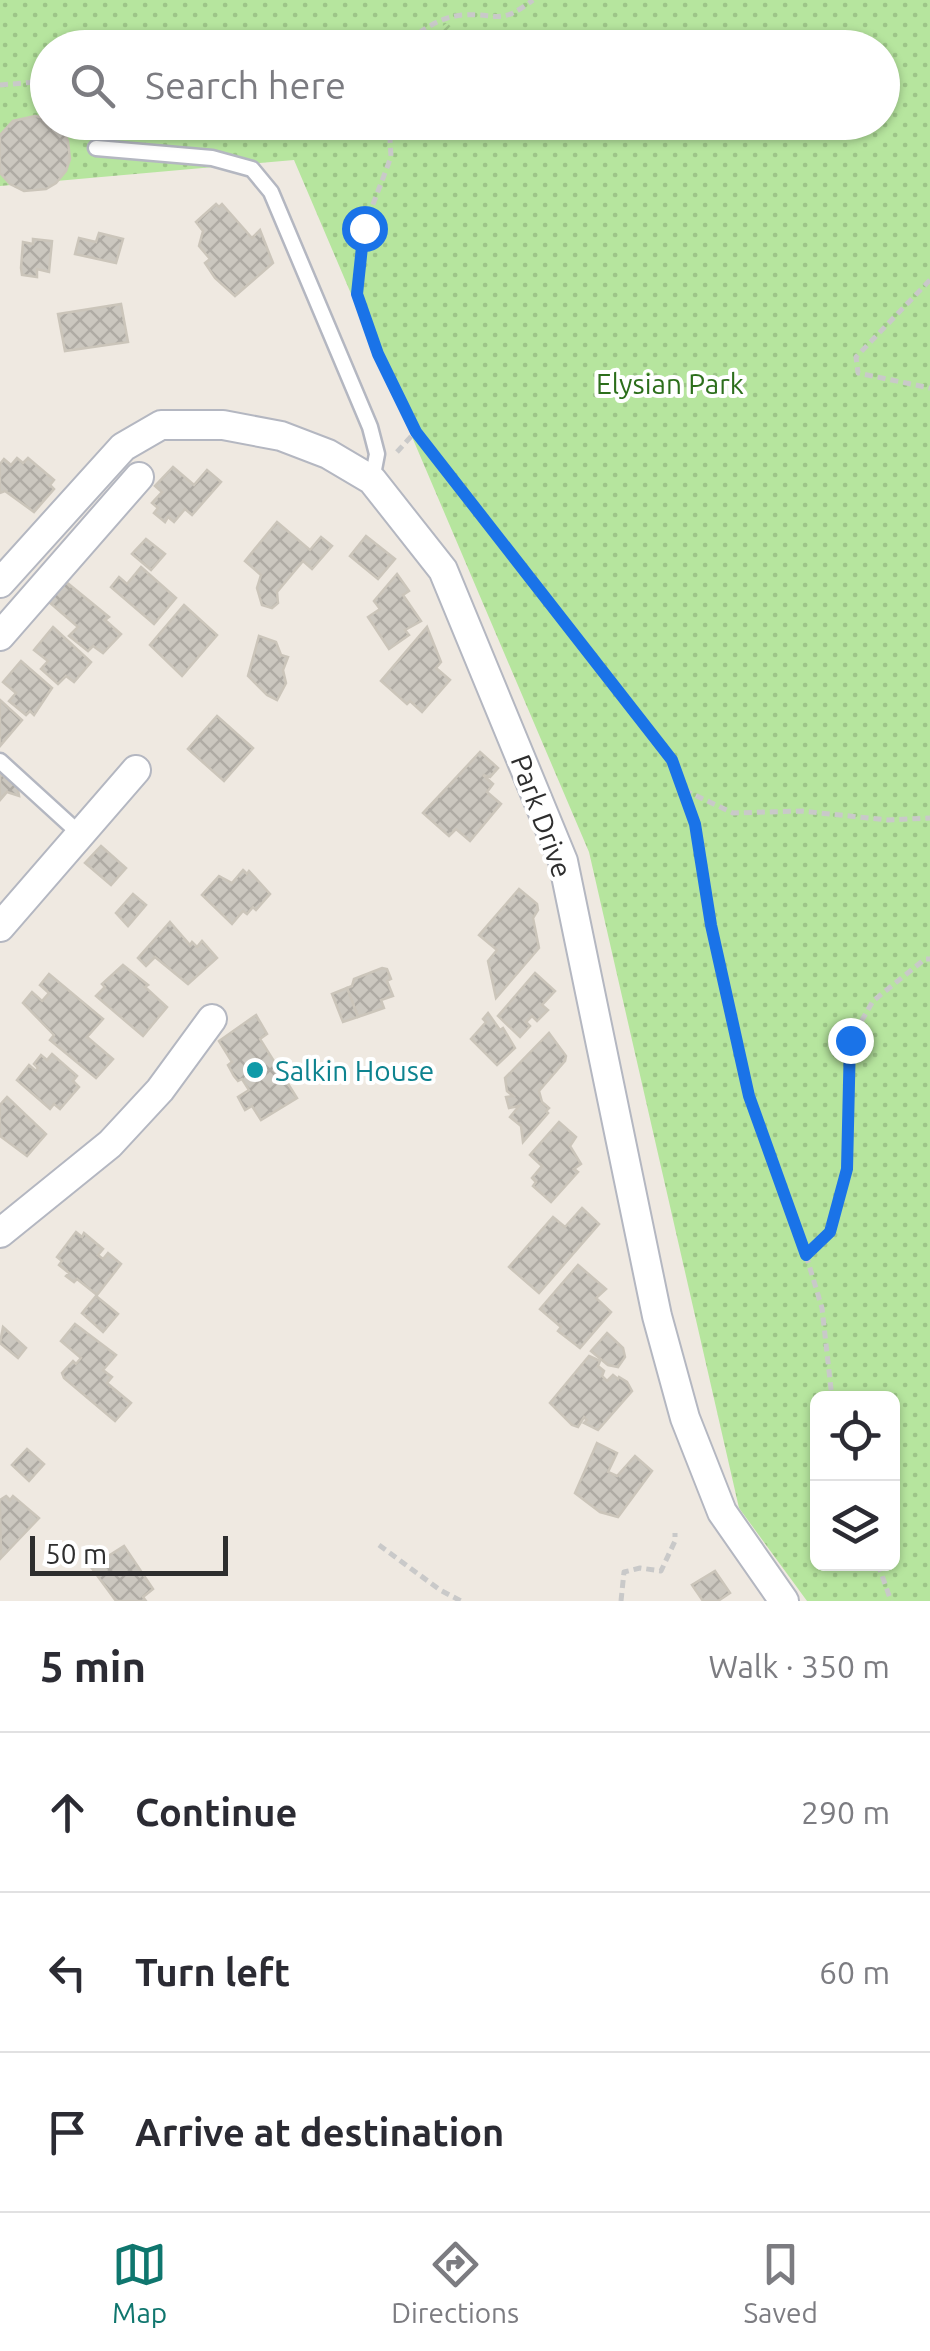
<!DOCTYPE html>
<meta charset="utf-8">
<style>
:root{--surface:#fff;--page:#f2f2f3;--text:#2b2b33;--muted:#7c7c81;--line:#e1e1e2;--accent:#0f766e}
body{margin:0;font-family:Ubuntu,sans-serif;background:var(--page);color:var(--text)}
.controls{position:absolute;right:30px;bottom:30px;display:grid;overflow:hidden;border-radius:15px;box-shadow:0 2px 8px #0004}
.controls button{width:90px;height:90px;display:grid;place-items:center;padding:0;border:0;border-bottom:2px solid var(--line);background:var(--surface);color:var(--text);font:50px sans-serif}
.scale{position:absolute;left:30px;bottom:25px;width:198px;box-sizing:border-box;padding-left:10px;border:5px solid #2e2e2e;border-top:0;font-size:28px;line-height:35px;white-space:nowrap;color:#2e2e2e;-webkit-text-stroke:8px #fff;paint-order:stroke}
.stop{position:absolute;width:30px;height:30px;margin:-22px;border:8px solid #1a73e8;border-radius:50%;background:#fff}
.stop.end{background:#1a73e8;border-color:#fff;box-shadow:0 2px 10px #0008}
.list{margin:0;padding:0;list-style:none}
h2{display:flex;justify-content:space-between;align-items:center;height:130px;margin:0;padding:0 40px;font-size:42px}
h2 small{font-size:32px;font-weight:400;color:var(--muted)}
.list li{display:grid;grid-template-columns:65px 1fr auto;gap:30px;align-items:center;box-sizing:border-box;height:160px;padding:0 40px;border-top:2px solid var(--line)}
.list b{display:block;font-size:38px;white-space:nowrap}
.list em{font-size:32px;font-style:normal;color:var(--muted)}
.icon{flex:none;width:55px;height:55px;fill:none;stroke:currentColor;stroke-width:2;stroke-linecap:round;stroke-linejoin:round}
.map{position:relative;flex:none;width:930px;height:1601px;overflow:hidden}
.search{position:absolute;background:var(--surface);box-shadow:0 2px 8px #0004;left:30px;right:30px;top:30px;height:110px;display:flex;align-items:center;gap:25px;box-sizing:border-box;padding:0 35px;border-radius:55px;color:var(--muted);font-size:38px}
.sheet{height:610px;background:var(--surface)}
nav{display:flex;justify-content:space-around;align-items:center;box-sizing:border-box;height:140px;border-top:2px solid var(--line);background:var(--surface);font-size:28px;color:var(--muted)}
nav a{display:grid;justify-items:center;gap:5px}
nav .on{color:var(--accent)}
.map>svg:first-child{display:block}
.park{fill:url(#park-dots);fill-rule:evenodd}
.garden{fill:url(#garden-furrows)}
.building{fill:url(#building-cross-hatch);stroke:#cbc5ba;stroke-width:2.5}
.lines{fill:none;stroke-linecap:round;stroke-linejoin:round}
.lane-casing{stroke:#b4b7c1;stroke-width:19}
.street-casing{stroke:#b4b7c1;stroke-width:32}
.path{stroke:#c9c9c9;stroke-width:5;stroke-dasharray:8 5;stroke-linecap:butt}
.lane{stroke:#fff;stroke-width:14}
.street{stroke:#fff;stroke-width:28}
.route{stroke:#1a73e8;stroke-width:12}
.culture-dot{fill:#0f9aa8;stroke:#fff;stroke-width:4}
.labels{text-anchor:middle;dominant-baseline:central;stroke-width:8;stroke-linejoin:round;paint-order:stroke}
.park-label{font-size:28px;fill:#2c6e1b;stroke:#fff}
.street-label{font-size:28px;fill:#2e2e2e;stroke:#fff}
.culture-label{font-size:28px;fill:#0d838f;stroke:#fff;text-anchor:start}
</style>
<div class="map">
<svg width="930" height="1601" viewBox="0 0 930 1601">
<defs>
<pattern id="park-dots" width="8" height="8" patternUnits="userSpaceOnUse" patternTransform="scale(2.5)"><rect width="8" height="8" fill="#b6e59e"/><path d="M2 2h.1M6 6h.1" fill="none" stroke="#9dc588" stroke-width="1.8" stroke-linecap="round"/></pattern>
<pattern id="garden-furrows" width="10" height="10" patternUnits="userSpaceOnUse" patternTransform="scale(2.5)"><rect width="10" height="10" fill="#b6e59e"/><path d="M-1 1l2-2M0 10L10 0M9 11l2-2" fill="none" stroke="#9dc588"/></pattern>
<pattern id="building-cross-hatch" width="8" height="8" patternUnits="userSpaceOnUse" patternTransform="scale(2.5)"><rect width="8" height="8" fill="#cbc7bf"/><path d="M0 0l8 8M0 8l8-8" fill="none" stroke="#afaba4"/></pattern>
</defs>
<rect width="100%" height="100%" fill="#efe9e1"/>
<path class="park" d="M 0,0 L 930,0 L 930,1601 L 807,1601 L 739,1508 L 589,852 L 294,160 L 0,186 ZM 48,48 L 882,48 L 882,122 L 48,122 ZM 818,1398 L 892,1398 L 892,1564 L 818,1564 Z"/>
<path class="garden" d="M 447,23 L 473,47 L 414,47 Z"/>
<g class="building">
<path d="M 35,116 L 48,118 L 48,122 L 55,122 L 63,130 L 68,141 L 70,159 L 66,171 L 56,183 L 46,189 L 24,191 L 10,184 L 0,173 L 0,135 L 13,121 Z"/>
<path d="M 216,204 L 219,207 L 222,204 L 252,238 L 260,230 L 273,263 L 235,296 L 215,278 L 205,263 L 210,259 L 199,246 L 203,231 L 196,222 Z"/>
<path d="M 99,233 L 123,239 L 116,263 L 75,254 L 79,238 L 96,242 Z"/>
<path d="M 33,239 L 52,241 L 49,272 L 37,269 L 37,277 L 22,275 L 21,268 L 23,242 L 33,244 Z"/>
<path d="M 121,304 L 128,342 L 65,351 L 58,314 Z"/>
<path d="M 17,458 L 23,463 L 28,458 L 54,480 L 50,485 L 54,489 L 34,512 L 5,491 L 0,493 L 0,464 L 4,459 L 11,465 Z"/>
<path d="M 173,467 L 194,485 L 207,470 L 221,482 L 192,515 L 185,509 L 174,522 L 168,517 L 165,522 L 154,513 L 158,508 L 152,503 L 162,492 L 155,486 Z"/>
<path d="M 277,522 L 310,550 L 321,537 L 332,546 L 312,569 L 303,561 L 277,592 L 278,603 L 272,608 L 262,605 L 257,588 L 261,575 L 245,561 Z"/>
<path d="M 366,536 L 395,559 L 378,579 L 350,556 Z"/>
<path d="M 146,539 L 165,554 L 151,570 L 132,554 Z"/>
<path d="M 141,567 L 176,598 L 154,624 L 111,587 L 119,577 L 127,584 Z"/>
<path d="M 397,574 L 409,591 L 403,595 L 421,621 L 405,630 L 409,635 L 389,649 L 368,617 L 380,609 L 374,601 Z"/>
<path d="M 65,581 L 109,617 L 105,620 L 121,634 L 103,653 L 93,646 L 88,651 L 69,636 L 78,627 L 48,601 Z"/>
<path d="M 184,605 L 217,635 L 182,676 L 150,645 Z"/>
<path d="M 53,627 L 91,662 L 74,682 L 66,676 L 58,684 L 41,669 L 48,661 L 34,650 Z"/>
<path d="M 427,627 L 441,662 L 436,668 L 450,680 L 422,712 L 410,701 L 407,704 L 381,681 Z"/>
<path d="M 259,636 L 276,642 L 281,655 L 288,657 L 283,670 L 286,683 L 277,700 L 267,695 L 248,676 Z"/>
<path d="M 21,661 L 52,688 L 34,715 L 30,711 L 26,715 L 9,701 L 16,693 L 3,682 Z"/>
<path d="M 0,700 L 22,720 L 0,746 Z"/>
<path d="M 217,716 L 253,748 L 224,781 L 188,749 Z"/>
<path d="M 480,752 L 498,768 L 490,777 L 483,775 L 493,784 L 487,792 L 501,804 L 470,841 L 456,829 L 449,836 L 423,813 Z"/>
<path d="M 0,772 L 10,783 L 17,784 L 19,796 L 7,792 L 0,800 Z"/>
<path d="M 101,846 L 126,868 L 111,885 L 85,863 Z"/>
<path d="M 243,870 L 247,874 L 249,871 L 270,894 L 256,910 L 253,907 L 247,914 L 243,911 L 232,924 L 202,895 L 219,876 L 232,883 Z"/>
<path d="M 519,889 L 537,904 L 538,910 L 533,918 L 539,948 L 496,998 L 488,961 L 497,950 L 479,935 Z"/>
<path d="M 133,894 L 146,905 L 128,926 L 116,913 Z"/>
<path d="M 170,922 L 190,945 L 192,942 L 197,947 L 202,941 L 217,958 L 188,984 L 155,957 L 146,966 L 138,958 Z"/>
<path d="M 123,965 L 148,985 L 145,987 L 167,1007 L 143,1036 L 96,996 L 105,987 L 102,984 Z"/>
<path d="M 382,968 L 387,969 L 391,979 L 387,981 L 393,996 L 381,1000 L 384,1008 L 358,1017 L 347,988 L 352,986 L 354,979 Z"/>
<path d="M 535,973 L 555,991 L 542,1005 L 548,1010 L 537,1021 L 532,1016 L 526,1022 L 530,1026 L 520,1037 L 498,1016 Z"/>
<path d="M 49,974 L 103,1019 L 87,1037 L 113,1059 L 96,1078 L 50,1040 L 54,1035 L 23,1003 L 32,992 L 42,1001 L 49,993 L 40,985 Z"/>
<path d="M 347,988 L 358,1017 L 343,1022 L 332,994 Z"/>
<path d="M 488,1013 L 500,1030 L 503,1028 L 515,1048 L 497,1065 L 471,1039 L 486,1022 L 483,1019 Z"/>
<path d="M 256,1015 L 267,1034 L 260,1039 L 297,1098 L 261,1120 L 252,1106 L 245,1110 L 238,1097 L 249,1090 L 242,1079 L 238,1081 L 234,1076 L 228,1065 L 232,1062 L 219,1041 Z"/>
<path d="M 549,1033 L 566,1056 L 565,1061 L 539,1091 L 542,1102 L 549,1108 L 546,1111 L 548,1113 L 523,1142 L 521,1126 L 510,1117 L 519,1106 L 509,1108 L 506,1097 L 513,1096 L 507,1091 L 505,1078 Z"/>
<path d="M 52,1054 L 77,1076 L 73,1081 L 79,1087 L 60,1109 L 54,1104 L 50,1109 L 17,1080 L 29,1065 L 36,1071 L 38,1068 L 34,1064 L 41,1055 L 47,1060 Z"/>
<path d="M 7,1097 L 46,1134 L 27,1156 L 0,1136 L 0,1105 Z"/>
<path d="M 559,1122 L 576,1137 L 570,1146 L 581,1164 L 574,1169 L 578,1172 L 551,1202 L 533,1186 L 536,1182 L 532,1178 L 542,1166 L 530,1155 Z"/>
<path d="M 582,1208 L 599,1224 L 539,1293 L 509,1267 L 553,1217 L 565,1227 Z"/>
<path d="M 76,1232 L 82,1237 L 84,1233 L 103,1249 L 98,1255 L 103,1259 L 108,1253 L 121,1264 L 97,1295 L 77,1279 L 74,1282 L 66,1276 L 69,1273 L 59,1265 L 62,1261 L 57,1257 Z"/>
<path d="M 578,1265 L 606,1289 L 596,1298 L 611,1312 L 580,1348 L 558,1331 L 561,1327 L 540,1309 Z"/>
<path d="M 96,1296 L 118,1314 L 103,1332 L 82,1313 Z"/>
<path d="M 75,1324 L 116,1355 L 103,1370 L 112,1377 L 107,1383 L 131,1403 L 115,1421 L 64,1378 L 62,1373 L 73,1361 L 76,1364 L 81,1358 L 61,1341 Z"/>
<path d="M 3,1327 L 26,1348 L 18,1358 L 0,1343 Z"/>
<path d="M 607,1333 L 623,1348 L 625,1357 L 618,1367 L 608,1365 L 591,1351 Z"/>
<path d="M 589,1356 L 600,1361 L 598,1366 L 604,1371 L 602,1376 L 607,1381 L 613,1375 L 618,1379 L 619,1377 L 627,1382 L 632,1391 L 598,1430 L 584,1423 L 587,1420 L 584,1417 L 578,1427 L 572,1425 L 550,1403 Z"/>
<path d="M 597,1443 L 617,1453 L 608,1472 L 617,1476 L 635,1456 L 652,1471 L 618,1517 L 600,1512 L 575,1493 Z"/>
<path d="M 27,1449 L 44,1464 L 29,1481 L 12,1465 Z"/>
<path d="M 6,1496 L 10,1500 L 13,1496 L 39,1518 L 1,1558 L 0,1500 Z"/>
<path d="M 124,1546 L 153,1589 L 143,1597 L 146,1601 L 116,1601 L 91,1567 Z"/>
<path d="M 715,1571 L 730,1593 L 718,1601 L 703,1601 L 692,1585 Z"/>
</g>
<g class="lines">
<defs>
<g id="lane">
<path d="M 96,148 L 212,158 L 252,169 L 271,192 L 370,427 L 377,454 L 372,480"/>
<path d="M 0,761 L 80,834"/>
</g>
<g id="street">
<path d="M 0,583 L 123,447 L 161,425 L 223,425 L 281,436 L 328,454 L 372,480 L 443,570 L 563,861 L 657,1316 L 685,1418 L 722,1512 L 784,1601"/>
<path d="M 0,636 L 139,477"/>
<path d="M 0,927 L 136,770"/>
<path d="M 0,1233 L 110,1144 L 160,1090 L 212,1019"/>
</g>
</defs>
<use href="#lane" class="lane-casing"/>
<use href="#street" class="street-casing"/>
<g class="path">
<path d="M 398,48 C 418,34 438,16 464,15 C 498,13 499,26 533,0"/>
<path d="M 0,85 L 48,81"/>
<path d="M 389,122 L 391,157 L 364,228 L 357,294 L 377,354 L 416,431 L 672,760 L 695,824 L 711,925 L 749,1096 L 806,1255 L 830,1233 L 847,1169 L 850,1041 L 873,1001 L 925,959 L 930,959"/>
<path d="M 930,280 L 856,357 L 858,373 L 930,388"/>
<path d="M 397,452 L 416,431"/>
<path d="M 684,790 L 733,813 L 801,811 L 888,820 L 930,818"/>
<path d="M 806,1255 L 822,1308 L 832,1398"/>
<path d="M 379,1545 L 440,1590 L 461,1601"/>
<path d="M 878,1564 L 891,1601"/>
<path d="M 621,1601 L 624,1572 L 640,1568 L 661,1571 L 675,1541 L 675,1533"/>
</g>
<use href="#lane" class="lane"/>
<use href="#street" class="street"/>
</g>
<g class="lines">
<path class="route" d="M 364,228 L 357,294 L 378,354 L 416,432 L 672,760 L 695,824 L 711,925 L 749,1096 L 806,1255 L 830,1232 L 847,1169 L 850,1040"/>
</g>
<circle class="culture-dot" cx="255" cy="1070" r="10"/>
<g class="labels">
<g class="park-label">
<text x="670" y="383">Elysian Park</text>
</g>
<g class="street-label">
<text transform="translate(542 816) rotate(70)">Park Drive</text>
</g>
<g class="culture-label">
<text x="275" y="1070">Salkin House</text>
</g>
</g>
</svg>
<div class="controls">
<button><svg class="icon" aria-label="locate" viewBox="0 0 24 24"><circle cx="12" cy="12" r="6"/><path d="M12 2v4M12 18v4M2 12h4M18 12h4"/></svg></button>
<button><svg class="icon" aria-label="layers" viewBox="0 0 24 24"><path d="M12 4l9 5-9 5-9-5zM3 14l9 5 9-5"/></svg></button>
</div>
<div class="scale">50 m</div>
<div class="stop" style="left:364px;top:228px"></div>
<div class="stop end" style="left:850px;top:1040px"></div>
<div class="search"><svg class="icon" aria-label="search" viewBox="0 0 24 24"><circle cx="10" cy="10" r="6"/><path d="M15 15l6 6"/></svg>Search here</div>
</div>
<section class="sheet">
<h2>5 min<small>Walk · 350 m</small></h2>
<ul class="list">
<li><svg class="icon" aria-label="ahead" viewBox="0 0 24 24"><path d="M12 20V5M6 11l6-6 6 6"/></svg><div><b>Continue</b></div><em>290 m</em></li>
<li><svg class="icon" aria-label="left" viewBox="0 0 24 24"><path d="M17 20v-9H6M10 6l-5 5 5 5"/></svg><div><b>Turn left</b></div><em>60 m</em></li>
<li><svg class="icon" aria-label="arrive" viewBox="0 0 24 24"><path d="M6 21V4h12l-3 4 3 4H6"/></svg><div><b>Arrive at destination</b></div></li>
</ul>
</section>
<nav>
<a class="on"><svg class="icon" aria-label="map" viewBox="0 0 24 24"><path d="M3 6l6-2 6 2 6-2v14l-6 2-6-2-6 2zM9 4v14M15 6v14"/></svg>Map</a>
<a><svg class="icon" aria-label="directions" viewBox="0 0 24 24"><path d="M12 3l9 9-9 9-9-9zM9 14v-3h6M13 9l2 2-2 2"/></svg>Directions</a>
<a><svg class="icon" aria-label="saved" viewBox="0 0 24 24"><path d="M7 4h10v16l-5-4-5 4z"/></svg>Saved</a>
</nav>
